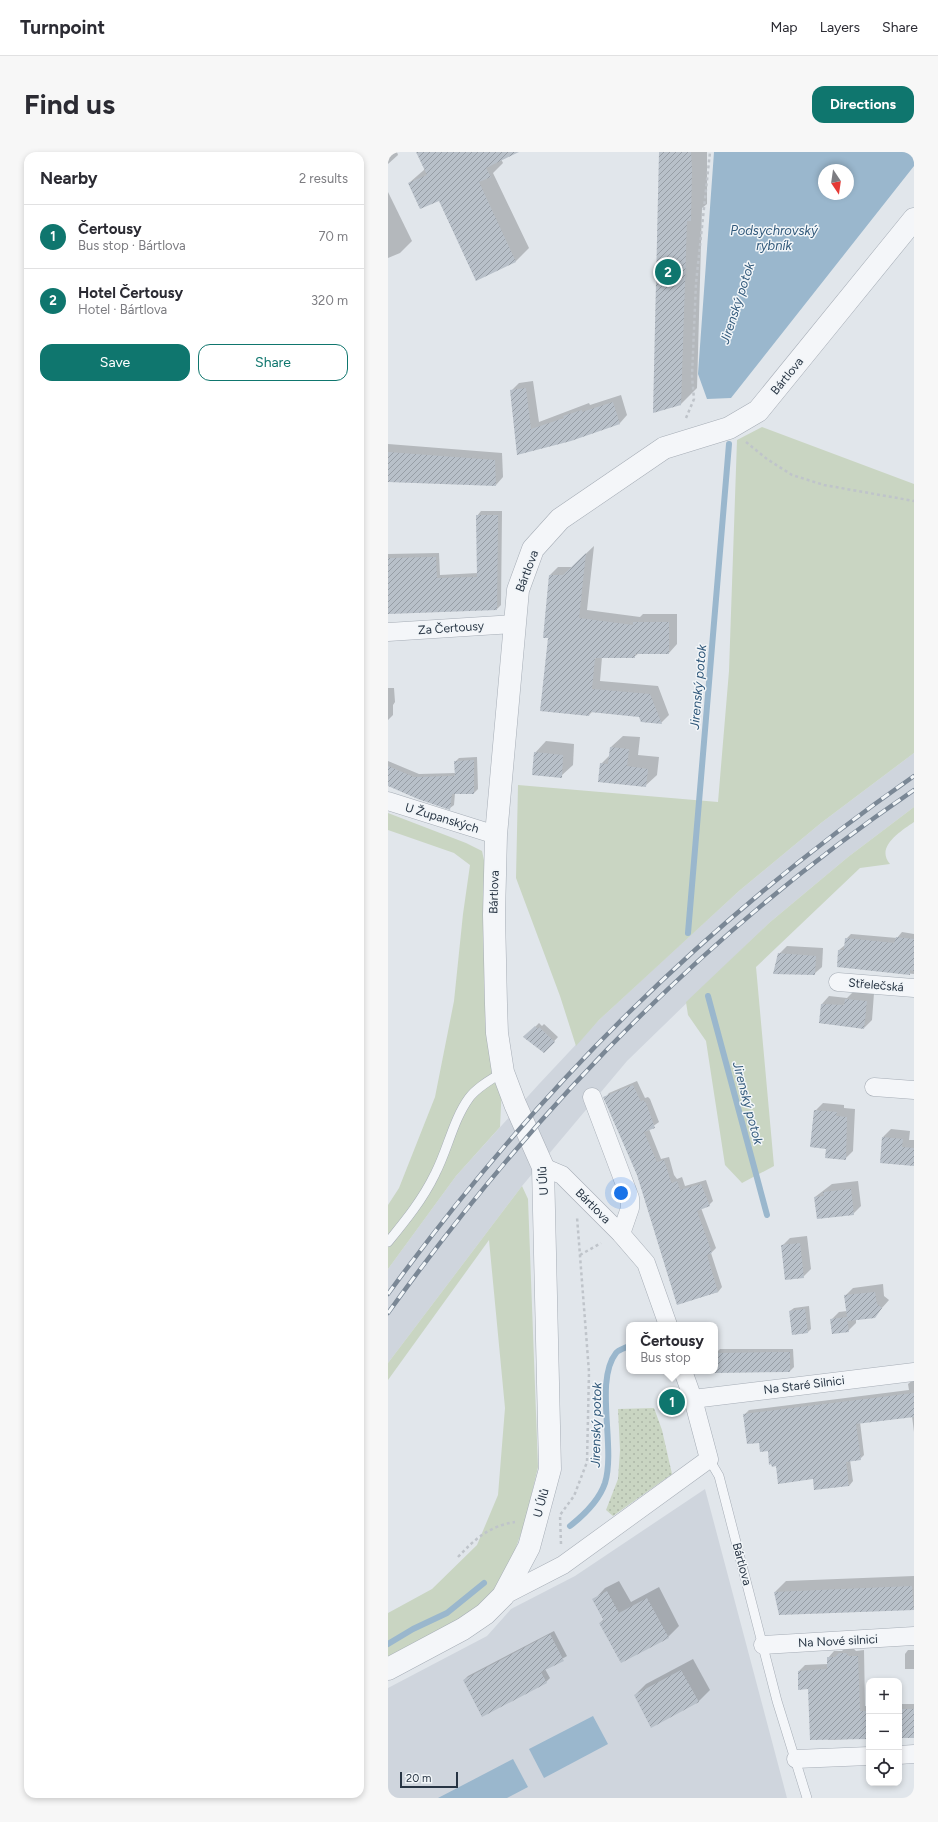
<!DOCTYPE html>
<meta charset="utf-8">
<style>
:root{--surface:#fff;--page:#f7f7f7;--text:#2b2b33;--muted:#7c7c81;--line:#e1e1e2;--accent:#0f766e}
body{margin:0;font-family:Figtree,sans-serif;background:var(--page);color:var(--text)}
.controls{position:absolute;right:12px;bottom:12px;display:grid;overflow:hidden;border-radius:8px;box-shadow:0 2px 6px #0003}
.controls button{width:36px;height:36px;display:grid;place-items:center;padding:0;border:0;border-bottom:1px solid var(--line);background:var(--surface);color:var(--text);font:20px sans-serif}
.compass{position:absolute;left:430px;top:12px;width:36px;height:36px;border-radius:50%;background:var(--surface);box-shadow:0 2px 6px #0003;rotate:167deg}
.scale{position:absolute;left:12px;bottom:10px;width:58px;box-sizing:border-box;padding-left:4px;border:2px solid #283544;border-top:0;font-size:11px;line-height:14px;white-space:nowrap;color:#283544;-webkit-text-stroke:3px #f1f5f8;paint-order:stroke}
.you{position:absolute;left:233px;top:1041px;width:14px;height:14px;margin:-10px;border:3px solid #fff;border-radius:50%;background:#1a73e8;box-shadow:0 0 0 6px #1a73e833}
.badge{display:grid;place-items:center;width:26px;height:26px;border-radius:50%;background:var(--accent);color:#fff;font-size:13px;font-weight:700}
.pin{position:absolute;translate:-50% -50%;border:2px solid #fff;box-shadow:0 1px 4px #0006}
.popup{position:absolute;left:238px;top:1170px;width:92px;height:52px;box-sizing:border-box;display:grid;place-content:center;border-radius:8px;background:var(--surface);filter:drop-shadow(0 1px 3px #0005);font-size:13px;white-space:nowrap;color:var(--muted)}
.popup b{font-size:15px;color:var(--text)}
.popup::after{content:'';position:absolute;left:50%;top:100%;margin-left:-8px;border:8px solid transparent;border-top-color:var(--surface)}
.list{margin:0;padding:0;list-style:none}
h2{display:flex;justify-content:space-between;align-items:center;height:52px;margin:0;padding:0 16px;font-size:17px}
h2 small{font-size:13px;font-weight:400;color:var(--muted)}
.list li{display:grid;grid-template-columns:26px 1fr auto;gap:12px;align-items:center;box-sizing:border-box;height:64px;padding:0 16px;border-top:1px solid var(--line)}
.list b{display:block;font-size:15px;white-space:nowrap}
.list p{margin:0;font-size:13px;white-space:nowrap;color:var(--muted)}
.list em{font-size:13px;font-style:normal;color:var(--muted)}
.actions{display:flex;gap:8px;padding:12px 16px}
.actions a{flex:1;padding:9px 0;border:1px solid var(--accent);border-radius:12px;text-align:center;font-size:14px;color:var(--accent)}
.actions .main{background:var(--accent);color:#fff}
.icon{flex:none;width:22px;height:22px;fill:none;stroke:currentColor;stroke-width:2;stroke-linecap:round;stroke-linejoin:round}
.map{position:relative;flex:none;width:526px;height:1646px;overflow:hidden;border-radius:12px}
header{display:flex;align-items:center;gap:24px;box-sizing:border-box;height:56px;padding:0 20px;background:var(--surface);border-bottom:1px solid var(--line)}
header strong{font-size:19px}
nav{display:flex;gap:22px;margin-inline-start:auto;font-size:14px}
.intro{display:flex;align-items:center;justify-content:space-between;box-sizing:border-box;height:96px;padding:0 24px}
h1{margin:0;font-size:28px}
.button{padding:10px 18px;border-radius:12px;background:var(--accent);color:#fff;font-size:14px;font-weight:700}
main{display:flex;gap:24px;padding:0 24px}
aside{flex:1;background:var(--surface);border-radius:12px;box-shadow:0 2px 6px #0003}
.map>svg:first-child{display:block}
.built{fill:#cfd5dd}
.grass{fill:#c9d5c2}
.park{fill:url(#park-dots)}
.water{fill:#9ab7cd;fill-rule:evenodd}
.shadow{fill:#0003}
.lines{fill:none;stroke-linecap:round;stroke-linejoin:round}
.stream{stroke:#9ab7cd;stroke-width:6}
.building{fill:url(#building-hatch)}
.service-casing{stroke:#a6adb6;stroke-width:10}
.minor-casing{stroke:#a6adb6;stroke-width:19}
.tertiary-casing{stroke:#a6adb6;stroke-width:23}
.path{stroke:#bfc4ca;stroke-width:2.5;stroke-dasharray:3 3;stroke-linecap:butt}
.service{stroke:#f4f6f9;stroke-width:9}
.minor{stroke:#f4f6f9;stroke-width:18}
.tertiary{stroke:#f4f6f9;stroke-width:22}
.rail-casing{stroke:#7a8795;stroke-width:4.5}
.rail{stroke:#f1f5f8;stroke-width:3;stroke-dasharray:9;stroke-linecap:butt}
.labels{text-anchor:middle;dominant-baseline:central;stroke-width:3;stroke-linejoin:round;paint-order:stroke}
.street-label{font-size:12px;fill:#283544;stroke:#f1f5f8}
.water-label{font-size:13px;font-style:italic;fill:#30587a;stroke:#f1f5f8}
</style>
<header>
<strong>Turnpoint</strong>
<nav><a>Map</a><a>Layers</a><a>Share</a></nav>
</header>
<div class="intro"><h1>Find us</h1><a class="button">Directions</a></div>
<main>
<aside>
<h2>Nearby<small>2 results</small></h2>
<ul class="list">
<li><span class="badge">1</span><div><b>Čertousy</b><p>Bus stop · Bártlova</p></div><em>70 m</em></li>
<li><span class="badge">2</span><div><b>Hotel Čertousy</b><p>Hotel · Bártlova</p></div><em>320 m</em></li>
</ul>
<div class="actions"><a class="main">Save</a><a>Share</a></div>
</aside>
<div class="map">
<svg width="526" height="1646" viewBox="0 0 526 1646">
<defs>
<pattern id="park-dots" width="8" height="8" patternUnits="userSpaceOnUse"><rect width="8" height="8" fill="#c9d5c2"/><path d="M2 2h.1M6 6h.1" fill="none" stroke="#adb7a8" stroke-width="1.8" stroke-linecap="round"/></pattern>
<pattern id="building-hatch" width="6" height="6" patternUnits="userSpaceOnUse"><rect width="6" height="6" fill="#b8c0c9"/><path d="M-1 1l2-2M0 6l6-6M5 7l2-2" fill="none" stroke="#969da5"/></pattern>
</defs>
<rect width="100%" height="100%" fill="#e1e6eb"/>
<g class="built">
<path d="M 526,601 L 526,655 L 460,705 L 381,771 L 239,909 L 134,1034 L 0,1211 L 0,1117 L 68,1024 L 151,932 L 211,868 L 267,816 L 351,739 L 433,671 Z"/>
<path d="M 317,1337 L 399,1646 L 0,1646 L 0,1536 L 99,1484 L 123,1457 L 187,1424 Z"/>
</g>
<g class="grass">
<path d="M 374,275 L 526,332 L 526,601 L 433,671 L 351,739 L 211,868 L 188,894 L 172,844 L 128,726 L 130,633 L 330,650 L 341,519 L 349,288 Z"/>
<path d="M 526,655 L 526,670 C 513,679 487,695 502,712 L 472,716 L 368,815 L 386,1014 L 354,1031 L 337,1013 L 318,889 L 300,863 L 298,850 L 381,771 L 460,705 Z"/>
<path d="M 0,661 L 78,691 L 94,699 L 99,722 L 114,933 L 112,975 L 68,1024 L 0,1117 L 0,1053 L 11,1036 L 47,945 L 66,849 L 75,762 L 82,713 L 66,701 L 0,678 Z"/>
<path d="M 134,1034 L 140,1047 L 150,1315 L 137,1370 L 121,1415 L 102,1448 L 67,1472 L 0,1506 L 0,1461 L 44,1437 L 89,1393 L 110,1343 L 117,1256 L 101,1088 L 0,1228 L 0,1211 Z"/>
</g>
<path class="park" d="M 266,1256 L 274,1278 L 284,1322 L 225,1364 L 218,1358 L 230,1327 L 232,1298 L 230,1257 Z"/>
<g class="water">
<path d="M 326,0 L 526,0 L 526,14 L 343,246 L 319,247 L 310,222 ZM 436,18 L 460,18 L 460,42 L 436,42 Z"/>
<path d="M 205,1564 L 220,1592 L 156,1626 L 141,1597 Z"/>
<path d="M 125,1607 L 140,1635 L 119,1646 L 50,1646 Z"/>
</g>
<g class="shadow">
<path d="M 0,0 L 9,0 L 10,3 L 0,12 Z"/>
<path d="M 29,0 L 129,0 L 113,7 L 115,11 L 105,21 L 141,96 L 128,109 L 88,127 L 51,47 L 21,31 L 37,17 Z"/>
<path d="M 272,0 L 319,0 L 319,52 L 314,56 L 309,236 L 293,252 Z"/>
<path d="M 0,40 L 24,89 L 12,101 L 0,106 Z"/>
<path d="M 145,229 L 151,270 L 201,251 L 202,253 L 233,243 L 239,263 L 232,271 L 130,302 L 123,239 L 131,231 Z"/>
<path d="M 0,292 L 114,301 L 115,325 L 108,333 L 0,329 Z"/>
<path d="M 93,359 L 114,359 L 113,453 L 109,457 L 0,461 L 0,402 L 51,401 L 52,423 L 90,421 L 89,364 Z"/>
<path d="M 206,394 L 199,458 L 252,465 L 255,462 L 289,462 L 289,492 L 281,501 L 251,501 L 246,505 L 214,505 L 212,529 L 270,534 L 281,563 L 273,571 L 252,564 L 205,559 L 201,563 L 162,486 L 162,423 L 170,415 L 184,415 Z"/>
<path d="M 0,536 L 6,536 L 7,550 L 5,553 L 5,563 L 0,568 Z"/>
<path d="M 235,584 L 252,585 L 250,603 L 271,605 L 269,623 L 257,634 L 213,612 L 222,603 L 223,595 Z"/>
<path d="M 158,589 L 186,592 L 185,613 L 173,624 L 147,601 Z"/>
<path d="M 89,605 L 90,637 L 86,641 L 67,641 L 66,653 L 62,656 L 0,633 L 0,609 L 31,622 L 68,621 L 67,610 L 71,606 Z"/>
<path d="M 514,780 L 526,782 L 526,822 L 450,814 L 451,798 L 457,793 L 458,787 L 463,782 L 509,786 Z"/>
<path d="M 399,794 L 435,796 L 434,815 L 426,822 L 391,802 Z"/>
<path d="M 466,839 L 486,841 L 484,868 L 476,876 L 432,871 L 434,852 L 441,844 L 459,846 Z"/>
<path d="M 151,871 L 154,874 L 156,872 L 170,885 L 156,900 L 137,885 Z"/>
<path d="M 249,929 L 257,946 L 260,945 L 262,947 L 271,970 L 261,977 L 273,1007 L 281,1005 L 286,1023 L 289,1027 L 294,1025 L 297,1034 L 318,1028 L 325,1049 L 321,1053 L 313,1056 L 328,1096 L 323,1101 L 334,1135 L 330,1140 L 290,1152 L 250,1023 L 217,946 L 221,941 Z"/>
<path d="M 435,951 L 456,953 L 456,956 L 467,957 L 465,999 L 457,1007 L 439,996 L 427,959 Z"/>
<path d="M 503,977 L 522,979 L 521,988 L 526,988 L 526,1013 L 495,985 Z"/>
<path d="M 470,1029 L 473,1054 L 465,1062 L 427,1045 L 444,1032 Z"/>
<path d="M 419,1084 L 423,1117 L 415,1125 L 394,1094 L 402,1086 Z"/>
<path d="M 495,1132 L 496,1144 L 501,1148 L 486,1165 L 468,1167 L 468,1171 L 460,1179 L 443,1168 L 451,1160 L 459,1159 L 457,1144 L 465,1136 Z"/>
<path d="M 421,1154 L 423,1177 L 420,1180 L 402,1159 L 406,1156 Z"/>
<path d="M 332,1197 L 405,1197 L 406,1215 L 402,1219 L 328,1201 Z"/>
<path d="M 526,1227 L 526,1280 L 524,1264 L 472,1270 L 476,1303 L 472,1307 L 462,1308 L 465,1329 L 461,1334 L 426,1326 L 389,1313 L 356,1263 L 361,1258 L 521,1238 L 520,1232 Z"/>
<path d="M 526,1424 L 526,1457 L 392,1462 L 387,1440 L 398,1429 Z"/>
<path d="M 231,1429 L 243,1450 L 271,1435 L 291,1474 L 280,1485 L 212,1471 L 216,1467 L 206,1448 L 217,1436 Z"/>
<path d="M 166,1479 L 179,1504 L 157,1517 L 162,1526 L 158,1530 L 76,1528 L 80,1524 Z"/>
<path d="M 458,1495 L 464,1495 L 468,1499 L 476,1498 L 477,1554 L 481,1554 L 481,1586 L 441,1588 L 421,1536 L 411,1519 L 417,1513 L 440,1512 L 440,1506 L 446,1499 L 454,1499 Z"/>
<path d="M 520,1498 L 526,1498 L 526,1527 L 526,1517 L 517,1517 L 517,1502 Z"/>
<path d="M 305,1507 L 322,1538 L 310,1550 L 247,1543 L 258,1532 Z"/>
<rect x="511" y="1552" width="15" height="33"/>
</g>
<g class="lines">
<g class="stream">
<path d="M 300,781 L 341,292"/>
<path d="M 320,844 L 379,1063"/>
<path d="M 182,1374 C 196,1363 211,1349 217,1331 C 228,1295 206,1229 228,1201 C 230,1198 237,1196 241,1194"/>
<path d="M 0,1492 L 25,1477 L 59,1461 L 96,1431"/>
</g>
</g>
<g class="building">
<path d="M 28,0 L 131,0 L 98,16 L 103,25 L 91,30 L 128,110 L 88,129 L 51,49 L 32,57 L 20,31 L 39,23 Z"/>
<path d="M 271,0 L 303,0 L 304,17 L 303,69 L 299,69 L 293,253 L 265,261 Z"/>
<path d="M 138,236 L 143,277 L 176,266 L 175,264 L 194,258 L 194,260 L 225,250 L 232,272 L 183,289 L 129,303 L 122,238 Z"/>
<path d="M 0,300 L 107,308 L 108,334 L 0,330 Z"/>
<path d="M 88,363 L 110,363 L 109,458 L 0,462 L 0,406 L 48,405 L 49,426 L 89,425 Z"/>
<path d="M 198,401 L 191,466 L 245,473 L 245,470 L 281,470 L 281,502 L 247,502 L 247,506 L 207,506 L 204,537 L 262,542 L 274,572 L 253,570 L 251,565 L 202,560 L 201,564 L 152,559 L 160,486 L 155,486 L 161,423 L 175,423 Z"/>
<path d="M 222,595 L 241,597 L 239,614 L 260,617 L 258,635 L 210,630 L 212,611 L 220,612 Z"/>
<path d="M 146,600 L 175,603 L 174,626 L 144,623 Z"/>
<path d="M 86,608 L 86,642 L 64,642 L 62,658 L 30,647 L 0,634 L 0,614 L 26,625 L 67,624 L 66,609 Z"/>
<path d="M 508,785 L 526,787 L 526,819 L 522,818 L 522,823 L 449,815 L 450,798 L 456,798 L 457,786 L 506,791 Z"/>
<path d="M 390,801 L 428,804 L 427,823 L 385,822 Z"/>
<path d="M 457,847 L 479,849 L 476,877 L 431,871 L 433,852 L 456,853 Z"/>
<path d="M 147,874 L 150,877 L 151,875 L 167,890 L 156,901 L 135,885 Z"/>
<path d="M 245,933 L 253,950 L 255,948 L 258,951 L 267,976 L 256,980 L 269,1010 L 276,1008 L 282,1027 L 284,1031 L 289,1029 L 292,1038 L 313,1032 L 322,1054 L 309,1059 L 324,1101 L 319,1103 L 330,1140 L 289,1153 L 249,1023 L 215,945 Z"/>
<path d="M 426,958 L 449,960 L 448,964 L 459,965 L 458,1008 L 437,1006 L 438,997 L 422,995 Z"/>
<path d="M 494,985 L 515,987 L 514,995 L 526,996 L 526,1014 L 492,1011 Z"/>
<path d="M 463,1037 L 466,1063 L 429,1067 L 426,1045 L 436,1044 L 435,1040 Z"/>
<path d="M 412,1091 L 416,1126 L 397,1128 L 393,1093 Z"/>
<path d="M 487,1140 L 489,1152 L 494,1156 L 487,1166 L 460,1169 L 459,1167 L 461,1180 L 444,1182 L 442,1167 L 459,1165 L 456,1143 Z"/>
<path d="M 417,1157 L 420,1181 L 404,1183 L 401,1159 Z"/>
<path d="M 402,1200 L 402,1220 L 327,1221 L 327,1201 Z"/>
<path d="M 526,1241 L 526,1265 L 468,1272 L 473,1308 L 458,1310 L 461,1334 L 426,1338 L 425,1327 L 390,1332 L 388,1314 L 384,1315 L 383,1312 L 381,1313 L 380,1299 L 372,1300 L 371,1291 L 359,1292 L 355,1262 Z"/>
<path d="M 524,1434 L 526,1458 L 391,1463 L 386,1440 Z"/>
<path d="M 219,1439 L 231,1461 L 259,1446 L 281,1486 L 233,1511 L 211,1471 L 216,1469 L 204,1447 Z"/>
<path d="M 162,1482 L 176,1509 L 153,1520 L 159,1531 L 94,1565 L 75,1528 Z"/>
<path d="M 451,1501 L 458,1501 L 461,1504 L 470,1504 L 472,1559 L 481,1559 L 481,1587 L 422,1588 L 420,1537 L 410,1538 L 410,1519 L 439,1517 L 439,1505 L 447,1505 Z"/>
<path d="M 293,1518 L 311,1550 L 263,1576 L 246,1543 Z"/>
<rect x="511" y="1557" width="15" height="29"/>
</g>
<g class="lines">
<defs>
<g id="service">
<path d="M 0,1090 C 18,1068 35,1047 47,1022 C 60,997 65,968 81,946 C 89,935 104,927 115,920"/>
<path d="M 321,1307 L 331,1324 L 389,1549 L 419,1646"/>
</g>
<g id="minor">
<path d="M 0,480 L 126,472"/>
<path d="M 0,649 L 108,683"/>
<path d="M 450,830 L 526,836"/>
<path d="M 486,935 L 526,938"/>
<path d="M 204,945 L 242,1046 L 242,1056 L 233,1082"/>
<path d="M 155,1015 L 174,1023 L 233,1082 L 258,1111 L 280,1173"/>
<path d="M 305,1247 L 526,1220"/>
<path d="M 115,1444 L 175,1413 L 321,1307 L 305,1247 L 295,1219"/>
<path d="M 375,1493 L 526,1484"/>
<path d="M 511,1603 L 526,1602"/>
<path d="M 408,1607 L 481,1604"/>
</g>
<path id="tertiary" d="M 0,1517 L 75,1477 L 97,1462 L 115,1444 L 141,1395 L 162,1317 L 155,1015 L 127,952 L 115,920 L 109,881 L 108,852 L 106,763 L 108,683 L 130,438 L 145,397 L 172,367 L 276,296 L 341,276 L 370,259 L 526,67"/>
</defs>
<use href="#service" class="service-casing"/>
<use href="#minor" class="minor-casing"/>
<use href="#tertiary" class="tertiary-casing"/>
<g class="path">
<path d="M 298,266 L 306,247 L 304,224 L 308,131 L 322,0"/>
<path d="M 358,290 L 379,307 L 404,323 L 436,333 L 526,349"/>
<path d="M 192,1103 L 213,1091"/>
<path d="M 173,1392 L 172,1363 L 186,1344 L 199,1310 L 201,1220 L 189,1065"/>
<path d="M 70,1405 C 87,1387 101,1374 127,1370"/>
</g>
<use href="#service" class="service"/>
<use href="#minor" class="minor"/>
<use href="#tertiary" class="tertiary"/>
<defs>
<g id="rail">
<path d="M 0,1142 C 150,936 317,770 526,624"/>
<path d="M 0,1161 C 145,959 320,778 526,638"/>
</g>
</defs>
<use href="#rail" class="rail-casing"/>
<use href="#rail" class="rail"/>
</g>
<g class="labels">
<g class="street-label">
<text transform="translate(399 224) rotate(-51)">Bártlova</text>
<text transform="translate(139 419) rotate(-69)">Bártlova</text>
<text transform="translate(63 476) rotate(-4)">Za Čertousy</text>
<text transform="translate(54 666) rotate(17)">U Županských</text>
<text transform="translate(106 740) rotate(-88)">Bártlova</text>
<text transform="translate(488 833) rotate(5)">Střelečská</text>
<text transform="translate(155 1029) rotate(-94)">U Úlů</text>
<text transform="translate(205 1054) rotate(45)">Bártlova</text>
<text transform="translate(416 1233) rotate(-7)">Na Staré Silnici</text>
<text transform="translate(153 1351) rotate(-75)">U Úlů</text>
<text transform="translate(354 1412) rotate(75)">Bártlova</text>
<text transform="translate(450 1489) rotate(-3)">Na Nové silnici</text>
</g>
<g class="water-label">
<text x="386" y="78">Podsychrovský<tspan x="386" dy="15">rybník</tspan></text>
<text transform="translate(349 151) rotate(-72)">Jirenský potok</text>
<text transform="translate(310 535) rotate(-85)">Jirenský potok</text>
<text transform="translate(360 951) rotate(75)">Jirenský potok</text>
<text transform="translate(208 1273) rotate(-89)">Jirenský potok</text>
</g>
</g>
</svg>
<div class="controls">
<button>+</button>
<button>−</button>
<button><svg class="icon" aria-label="locate" viewBox="0 0 24 24"><circle cx="12" cy="12" r="6"/><path d="M12 2v4M12 18v4M2 12h4M18 12h4"/></svg></button>
</div>
<svg class="compass" viewBox="-18 -18 36 36"><path d="M0-13l5 13h-10z" fill="#e53935"/><path d="M0 13l5-13h-10z" fill="#7c7c81"/></svg>
<div class="scale">20 m</div>
<div class="you"></div>
<div class="pin badge" style="left:284px;top:1250px">1</div>
<div class="popup"><b>Čertousy</b>Bus stop</div>
<div class="pin badge" style="left:280px;top:120px">2</div>
</div>
</main>
